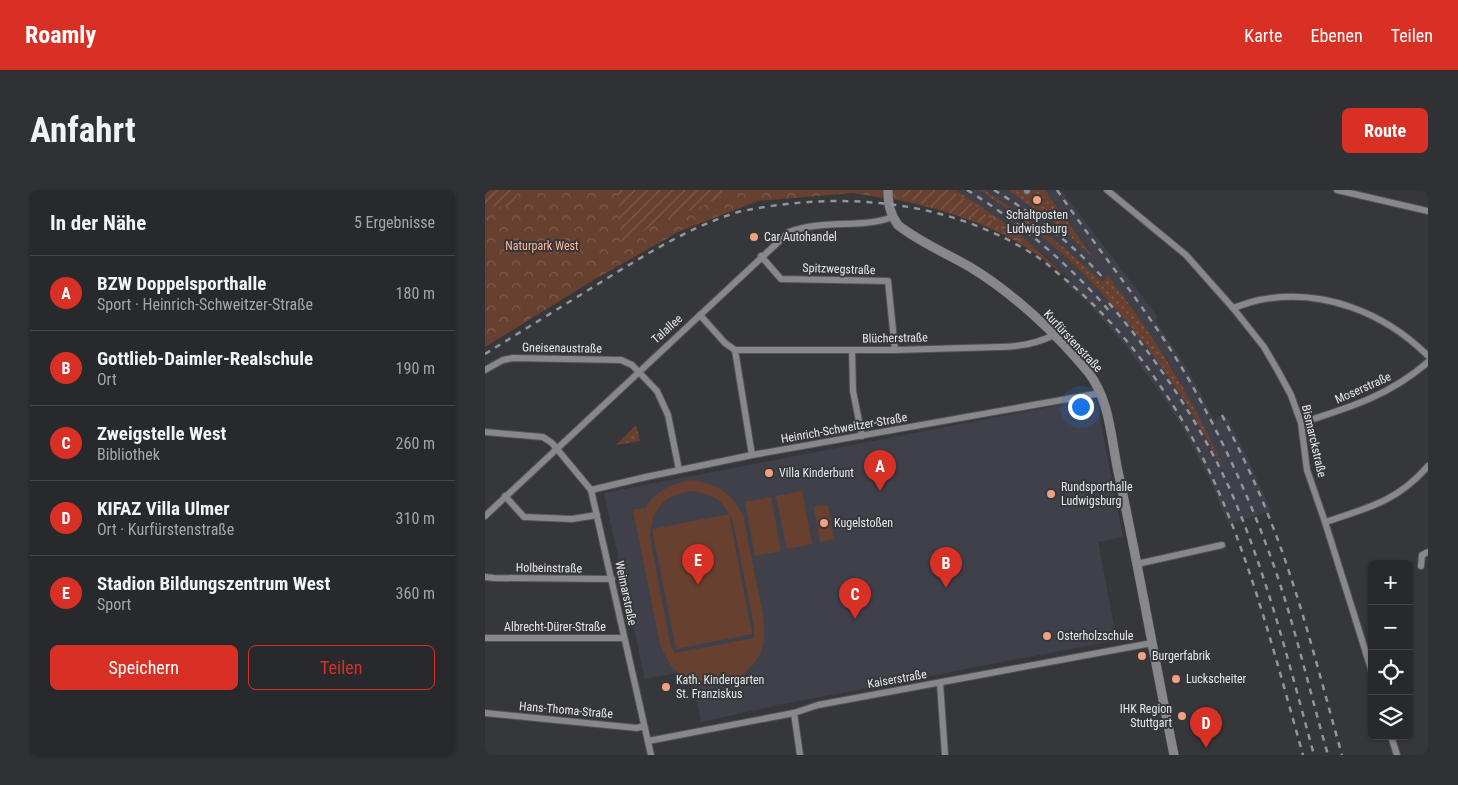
<!DOCTYPE html>
<html lang="de">
<meta charset="utf-8">
<style>
:root{--surface:#28292c;--page:#303134;--text:#f1f3f6;--muted:#a5a6a9;--line:#444548;--accent:#d93025}
body{margin:0;font-family:"Roboto Condensed",sans-serif;background:var(--page);color:var(--text)}
.controls{position:absolute;right:15px;bottom:15px;display:grid;overflow:hidden;border-radius:8px;box-shadow:0 1px 4px #0004}
.controls button{width:45px;height:45px;display:grid;place-items:center;padding:0;border:0;border-bottom:1px solid var(--line);background:var(--surface);color:var(--text);font:25px sans-serif}
.you{position:absolute;left:595px;top:216px;width:18px;height:18px;margin:-12px;border:4px solid #fff;border-radius:50%;background:#1a73e8;box-shadow:0 0 0 8px #1a73e833}
.badge{display:grid;place-items:center;width:32px;height:32px;border-radius:50%;background:var(--accent);color:#fff;font-size:16px;font-weight:700}
.pin{position:absolute;translate:-50% -41px;filter:drop-shadow(0 1px 2px #0008)}
.pin::after{content:'';position:absolute;top:26px;width:18px;height:15px;background:inherit;clip-path:polygon(0 0,100% 0,50% 100%)}
.list{margin:0;padding:0;list-style:none}
h2{display:flex;justify-content:space-between;align-items:center;height:65px;margin:0;padding:0 20px;font-size:21px}
h2 small{font-size:16px;font-weight:400;color:var(--muted)}
.list li{display:grid;grid-template-columns:32px 1fr auto;gap:15px;align-items:center;box-sizing:border-box;height:75px;padding:0 20px;border-top:1px solid var(--line)}
.list b{display:block;font-size:19px;white-space:nowrap}
.list p{margin:0;font-size:16px;white-space:nowrap;color:var(--muted)}
.list em{font-size:16px;font-style:normal;color:var(--muted)}
.actions{display:flex;gap:10px;padding:15px 20px}
.actions a{flex:1;padding:11px 0;border:1px solid var(--accent);border-radius:8px;text-align:center;font-size:18px;color:var(--accent)}
.actions .main{background:var(--accent);color:#fff}
.icon{flex:none;width:28px;height:28px;fill:none;stroke:currentColor;stroke-width:2;stroke-linecap:round;stroke-linejoin:round}
.map{position:relative;flex:none;width:943px;height:565px;overflow:hidden;border-radius:8px}
header{display:flex;align-items:center;gap:30px;box-sizing:border-box;height:70px;padding:0 25px;background:var(--accent);color:#fff}
header strong{font-size:24px}
nav{display:flex;gap:28px;margin-inline-start:auto;font-size:18px}
.intro{display:flex;align-items:center;justify-content:space-between;box-sizing:border-box;height:120px;padding:0 30px}
h1{margin:0;font-size:35px}
.button{padding:12px 22px;border-radius:8px;background:var(--accent);color:#fff;font-size:18px;font-weight:700}
main{display:flex;gap:30px;padding:0 30px}
aside{flex:1;background:var(--surface);border-radius:8px;box-shadow:0 1px 4px #0004}
.map>svg:first-child{display:block}
.built{fill:#3f404a}
.grass{fill:url(#grass-dots)}
.park{fill:url(#park-crowns)}
.garden{fill:url(#garden-furrows)}
.pitch{fill:#684030;fill-rule:evenodd}
.lines{fill:none;stroke-linecap:round;stroke-linejoin:round}
.street-casing{stroke:#535356;stroke-width:8}
.secondary-casing{stroke:#535356;stroke-width:10}
.street{stroke:#87878c;stroke-width:6}
.secondary{stroke:#87878c;stroke-width:9}
.rail{stroke:#959598;stroke-width:2.5;stroke-dasharray:6 6;stroke-linecap:butt}
.poi-dot{fill:#f2a080;stroke:#36373b;stroke-width:2}
.labels{text-anchor:middle;dominant-baseline:central;stroke-width:4;stroke-linejoin:round;paint-order:stroke}
.poi-label{font-size:12px;fill:#e8e8eb;stroke:#36373b;text-anchor:start}
.park-label{font-size:12px;fill:#feb599;stroke:#36373b}
.street-label{font-size:12px;fill:#e8e8eb;stroke:#36373b}
</style>
<header>
<strong>Roamly</strong>
<nav><a>Karte</a><a>Ebenen</a><a>Teilen</a></nav>
</header>
<div class="intro"><h1>Anfahrt</h1><a class="button">Route</a></div>
<main>
<aside>
<h2>In der Nähe<small>5 Ergebnisse</small></h2>
<ul class="list">
<li><span class="badge">A</span><div><b>BZW Doppelsporthalle</b><p>Sport · Heinrich-Schweitzer-Straße</p></div><em>180 m</em></li>
<li><span class="badge">B</span><div><b>Gottlieb-Daimler-Realschule</b><p>Ort</p></div><em>190 m</em></li>
<li><span class="badge">C</span><div><b>Zweigstelle West</b><p>Bibliothek</p></div><em>260 m</em></li>
<li><span class="badge">D</span><div><b>KIFAZ Villa Ulmer</b><p>Ort · Kurfürstenstraße</p></div><em>310 m</em></li>
<li><span class="badge">E</span><div><b>Stadion Bildungszentrum West</b><p>Sport</p></div><em>360 m</em></li>
</ul>
<div class="actions"><a class="main">Speichern</a><a>Teilen</a></div>
</aside>
<div class="map">
<svg width="943" height="565" viewBox="0 0 943 565">
<defs>
<pattern id="grass-dots" width="8" height="8" patternUnits="userSpaceOnUse" patternTransform="scale(1.25)"><rect width="8" height="8" fill="#684030"/><path d="M2 2h.1M6 6h.1" fill="none" stroke="#7e5c4e" stroke-width="1.8" stroke-linecap="round"/></pattern>
<pattern id="park-crowns" width="20" height="18" patternUnits="userSpaceOnUse" patternTransform="scale(1.25)"><rect width="20" height="18" fill="#684030"/><path d="M2 6a3 3 0 1 1 6 0M12 15a3 3 0 1 1 6 0" fill="none" stroke="#7e5c4e"/></pattern>
<pattern id="garden-furrows" width="10" height="10" patternUnits="userSpaceOnUse" patternTransform="scale(1.25)"><rect width="10" height="10" fill="#684030"/><path d="M-1 1l2-2M0 10L10 0M9 11l2-2" fill="none" stroke="#7e5c4e"/></pattern>
</defs>
<rect width="100%" height="100%" fill="#36373b"/>
<g class="built">
<path d="M 471,0 L 494,0 L 520,18 L 569,56 L 615,100 L 636,123 L 675,172 L 710,226 L 735,271 L 711,222 L 683,171 L 623,86 L 619,91 L 615,90 L 564,45 L 499,0 L 523,0 L 572,35 L 607,64 L 560,0 L 576,0 L 673,127 L 671,129 L 672,133 L 705,183 L 730,231 L 734,226 L 742,227 L 764,271 L 786,321 L 743,334 L 724,287 L 696,235 L 679,208 L 642,158 L 602,112 L 579,92 L 583,88 L 589,93 L 561,66 L 513,28 Z"/>
<path d="M 611,208 L 638,347 L 613,352 L 632,450 L 299,514 L 216,532 L 209,496 L 192,483 L 160,489 L 119,303 Z"/>
</g>
<g class="grass">
<path d="M 494,0 L 499,0 C 541,26 579,56 615,90 L 618,91 L 621,89 L 622,84 C 668,145 709,209 739,280 C 679,164 604,72 494,0 Z"/>
<path d="M 523,0 L 560,0 L 609,68 L 572,35 Z"/>
<path d="M 151,235 L 155,251 L 131,255 Z"/>
</g>
<g class="park">
<path d="M 0,0 L 400,0 L 399,8 L 367,3 L 273,11 L 195,41 L 112,88 L 0,157 Z"/>
<path d="M 408,0 L 471,0 L 513,28 L 537,46 L 581,86 C 565,74 548,61 531,51 C 492,30 450,17 407,9 Z"/>
</g>
<g class="garden">
<path d="M 0,0 L 32,0 L 31,16 L 0,17 Z"/>
<path d="M 132,0 L 248,0 L 222,14 L 176,31 L 137,53 Z"/>
<path d="M 416,0 L 465,0 L 488,14 L 527,48 L 494,32 L 414,6 Z"/>
</g>
<g class="pitch">
<path d="M 206,290 C 234,294 246,302 259,328 C 263,352 268,376 273,400 C 276,416 281,433 279,449 C 275,489 223,508 193,483 C 184,475 180,465 175,454 L 148,320 L 159,318 L 160,320 C 168,301 187,294 206,290 ZM 206,301 C 229,304 239,311 248,332 L 269,435 L 269,448 L 190,463 L 186,457 L 165,348 C 166,319 178,306 206,301 Z"/>
<path d="M 317,301 L 327,354 L 302,359 L 291,306 Z"/>
<path d="M 286,307 L 296,361 L 270,366 L 260,312 Z"/>
<path d="M 343,315 L 349,349 L 335,352 L 329,317 Z"/>
<path d="M 244,324 L 267,444 L 191,459 L 167,339 Z"/>
</g>
<g class="lines">
<defs>
<g id="street">
<path d="M 542,0 L 542,1"/>
<path d="M 622,0 L 701,65 L 748,118 L 779,157 L 793,181 L 806,205 L 816,233 L 822,280 L 840,332 L 887,482"/>
<path d="M 852,0 L 943,21"/>
<path d="M 276,66 L 296,89 L 403,91 L 410,160"/>
<path d="M 748,118 C 757,115 765,112 774,110 C 837,98 899,122 943,166"/>
<path d="M 215,125 L 240,153 L 250,160 L 267,265"/>
<path d="M 250,160 L 410,160 L 514,157 C 534,157 551,154 569,145"/>
<path d="M 367,160 L 368,201 L 377,246"/>
<path d="M 0,180 L 18,170 L 28,168 L 136,170 L 147,175 L 172,201 L 183,225 L 194,280"/>
<path d="M 816,233 C 863,218 904,206 943,172"/>
<path d="M 0,242 L 58,247 L 67,253 L 106,300 L 166,565"/>
<path d="M 106,300 L 161,287 L 267,265 L 616,203"/>
<path d="M 20,306 L 39,327 L 87,329 L 112,325"/>
<path d="M 0,326 L 304,42 C 340,29 375,39 408,27"/>
<path d="M 840,332 C 883,318 913,311 943,276"/>
<path d="M 652,374 L 737,355"/>
<path d="M 936,376 L 937,365 L 943,362"/>
<path d="M 0,387 L 9,388 L 127,389"/>
<path d="M 0,448 L 139,448"/>
<path d="M 455,493 L 460,565"/>
<path d="M 0,523 L 152,538 L 159,536"/>
<path d="M 309,523 L 315,565"/>
<path d="M 906,546 L 912,565"/>
<path d="M 163,551 L 309,523 L 333,515 L 667,453"/>
</g>
<path id="secondary" d="M 403,0 C 403,14 405,24 413,35 C 434,52 461,63 485,77 C 528,103 571,143 603,182 C 626,211 626,252 634,286 C 654,379 670,472 689,565"/>
</defs>
<use href="#street" class="street-casing"/>
<use href="#secondary" class="secondary-casing"/>
<use href="#street" class="street"/>
<use href="#secondary" class="secondary"/>
<g class="rail">
<path d="M 482,0 C 536,33 585,75 626,123"/>
<path d="M 509,0 C 550,25 588,54 620,90"/>
<path d="M 572,0 C 615,63 665,122 704,190 C 738,250 767,313 790,379 C 811,440 825,503 843,565"/>
<path d="M 624,113 C 673,171 716,234 747,304 C 783,388 805,477 829,565"/>
<path d="M 0,164 C 40,139 81,114 121,89 C 163,63 205,37 253,22 C 355,0 465,9 554,68 C 563,74 572,83 581,90 C 643,141 695,217 728,289 C 768,377 792,473 818,565"/>
<path d="M 737,225 C 753,257 769,289 782,322 C 814,400 834,484 857,565"/>
</g>
</g>
<g class="poi-dot">
<circle cx="552" cy="10" r="5"/>
<circle cx="269" cy="47" r="5"/>
<circle cx="284" cy="283" r="5"/>
<circle cx="566" cy="304" r="5"/>
<circle cx="339" cy="333" r="5"/>
<circle cx="562" cy="446" r="5"/>
<circle cx="657" cy="466" r="5"/>
<circle cx="691" cy="489" r="5"/>
<circle cx="181" cy="497" r="5"/>
<circle cx="697" cy="526" r="5"/>
</g>
<g class="labels">
<g class="poi-label">
<text x="552" y="25" text-anchor="middle">Schaltposten<tspan x="552" dy="14">Ludwigsburg</tspan></text>
<text x="279" y="47">Car Autohandel</text>
<text x="294" y="283">Villa Kinderbunt</text>
<text x="576" y="297">Rundsporthalle<tspan x="576" dy="14">Ludwigsburg</tspan></text>
<text x="349" y="333">Kugelstoßen</text>
<text x="572" y="446">Osterholzschule</text>
<text x="667" y="466">Burgerfabrik</text>
<text x="701" y="489">Luckscheiter</text>
<text x="191" y="490">Kath. Kindergarten<tspan x="191" dy="14">St. Franziskus</tspan></text>
<text x="687" y="519" text-anchor="end">IHK Region<tspan x="687" dy="14">Stuttgart</tspan></text>
</g>
<g class="park-label">
<text x="57" y="56">Naturpark West</text>
</g>
<g class="street-label">
<text transform="translate(354 79) rotate(2)">Spitzwegstraße</text>
<text transform="translate(182 139) rotate(-42)">Talallee</text>
<text transform="translate(410 148) rotate(-1)">Blücherstraße</text>
<text transform="translate(588 151) rotate(47)">Kurfürstenstraße</text>
<text transform="translate(77 158) rotate(1)">Gneisenaustraße</text>
<text transform="translate(878 198) rotate(-24)">Moserstraße</text>
<text transform="translate(359 238) rotate(-10)">Heinrich-Schweitzer-Straße</text>
<text transform="translate(829 251) rotate(77)">Bismarckstraße</text>
<text transform="translate(64 378) rotate(1)">Holbeinstraße</text>
<text transform="translate(141 403) rotate(78)">Weimarstraße</text>
<text x="70" y="437">Albrecht-Dürer-Straße</text>
<text transform="translate(412 489) rotate(-10)">Kaiserstraße</text>
<text transform="translate(81 520) rotate(5)">Hans-Thoma-Straße</text>
</g>
</g>
</svg>
<div class="controls">
<button>+</button>
<button>−</button>
<button><svg class="icon" aria-label="locate" viewBox="0 0 24 24"><circle cx="12" cy="12" r="6"/><path d="M12 2v4M12 18v4M2 12h4M18 12h4"/></svg></button>
<button><svg class="icon" aria-label="layers" viewBox="0 0 24 24"><path d="M12 4l9 5-9 5-9-5zM3 14l9 5 9-5"/></svg></button>
</div>
<div class="you"></div>
<div class="pin badge" style="left:395px;top:301px">A</div>
<div class="pin badge" style="left:461px;top:398px">B</div>
<div class="pin badge" style="left:370px;top:429px">C</div>
<div class="pin badge" style="left:721px;top:558px">D</div>
<div class="pin badge" style="left:213px;top:395px">E</div>
</div>
</main>
